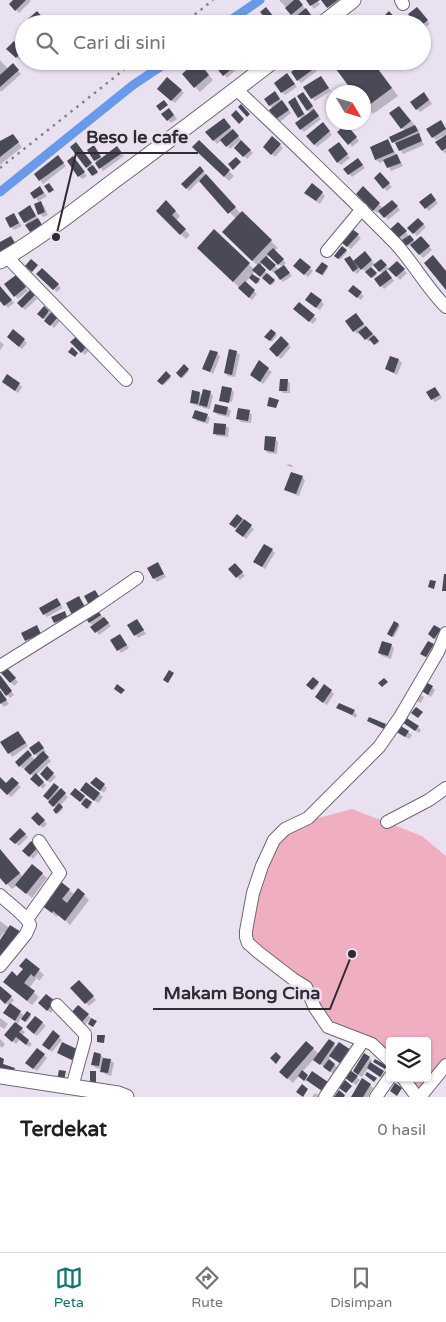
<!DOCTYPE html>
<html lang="id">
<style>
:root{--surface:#fff;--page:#f2f2f2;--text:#202124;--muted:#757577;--line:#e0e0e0;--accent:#0f766e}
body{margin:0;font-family:"Varela Round",sans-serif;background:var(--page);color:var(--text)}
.controls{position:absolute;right:15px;bottom:15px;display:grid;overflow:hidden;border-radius:5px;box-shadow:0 1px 4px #0004}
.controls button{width:45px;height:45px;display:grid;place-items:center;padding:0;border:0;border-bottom:1px solid var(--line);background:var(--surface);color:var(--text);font:25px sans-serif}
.compass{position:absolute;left:326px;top:85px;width:45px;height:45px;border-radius:50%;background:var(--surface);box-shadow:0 1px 4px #0004;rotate:128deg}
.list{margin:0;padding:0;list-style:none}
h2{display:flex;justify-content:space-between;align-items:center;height:65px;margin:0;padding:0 20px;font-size:21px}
h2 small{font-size:16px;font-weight:400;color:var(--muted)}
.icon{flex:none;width:28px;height:28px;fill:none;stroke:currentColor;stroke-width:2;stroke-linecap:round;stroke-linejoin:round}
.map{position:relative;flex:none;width:446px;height:1097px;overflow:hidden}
.search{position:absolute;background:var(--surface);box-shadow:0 1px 4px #0004;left:15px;right:15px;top:15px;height:55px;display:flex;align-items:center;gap:12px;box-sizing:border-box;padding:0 18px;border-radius:28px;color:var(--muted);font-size:19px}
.sheet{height:155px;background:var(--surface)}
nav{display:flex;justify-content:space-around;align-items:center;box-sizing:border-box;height:70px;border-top:1px solid var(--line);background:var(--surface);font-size:14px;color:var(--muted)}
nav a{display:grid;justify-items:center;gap:2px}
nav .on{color:var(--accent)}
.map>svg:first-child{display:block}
.green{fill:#f0afc1}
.shadow{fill:#0003;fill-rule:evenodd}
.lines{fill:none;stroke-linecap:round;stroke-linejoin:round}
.canal{stroke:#689ae9;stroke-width:9}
.building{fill:#494957}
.minor-casing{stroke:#6f6775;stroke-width:14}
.major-casing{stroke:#6f6775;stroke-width:17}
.minor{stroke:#fff;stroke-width:12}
.major{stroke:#fff;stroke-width:15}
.rail{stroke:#86808b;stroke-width:2.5;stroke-dasharray:2.5 5;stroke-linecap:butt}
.leader{fill:none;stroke:#2e2b31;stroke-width:2}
.callout-dot{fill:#2e2b31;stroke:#e9e1f0;stroke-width:2}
.callout-label{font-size:18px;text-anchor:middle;font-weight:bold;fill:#2e2b31;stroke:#e9e1f0;stroke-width:5;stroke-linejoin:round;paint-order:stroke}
</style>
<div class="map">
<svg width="446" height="1097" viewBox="0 0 446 1097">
<rect width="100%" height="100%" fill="#e9e1f0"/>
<path class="green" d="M 352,809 L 422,836 L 446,856 L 446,1069 L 424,1097 L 402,1078 L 427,1078 L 427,1041 L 390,1041 L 390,1063 L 371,1047 L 324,1030 L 304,989 L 241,940 L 255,866 L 285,827 Z"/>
<g class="shadow">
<path d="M 14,0 L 29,0 L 31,1 L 19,13 L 10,4 Z"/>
<path d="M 279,0 L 298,0 L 313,18 L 307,24 L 301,24 Z"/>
<path d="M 307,0 L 317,0 L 320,4 L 314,9 Z"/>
<path d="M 321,0 L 338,0 L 341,3 L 331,10 Z"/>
<path d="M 420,11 L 430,24 L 422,30 L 422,24 Z"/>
<path d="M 14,43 L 24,52 L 24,56 L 20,60 L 8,49 Z"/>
<path d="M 0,60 L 8,69 L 13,65 L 21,74 L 1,92 L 0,90 Z"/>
<path d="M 232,61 L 238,68 L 227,78 L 216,65 Z"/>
<path d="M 239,61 L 245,61 L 249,66 L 246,69 Z"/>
<path d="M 332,61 L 372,61 L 398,96 L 373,114 L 364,104 L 364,92 L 355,92 Z"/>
<path d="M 311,64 L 317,71 L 301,83 L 298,80 Z"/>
<path d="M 202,67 L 213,80 L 200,92 L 183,74 Z"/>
<path d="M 321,77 L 331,91 L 315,101 L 312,98 Z"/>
<path d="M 290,78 L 297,87 L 285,95 L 282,92 Z"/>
<path d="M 167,79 L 184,93 L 175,103 L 158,89 Z"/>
<path d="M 278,96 L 291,113 L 280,122 L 271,110 L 273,109 L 265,99 Z"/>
<path d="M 427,96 L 432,104 L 420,112 L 417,109 Z"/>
<path d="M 306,97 L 315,110 L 314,111 L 321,119 L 304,132 L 301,129 L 302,120 L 299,117 L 295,99 L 306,116 L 311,113 L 308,110 Z"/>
<path d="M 402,110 L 418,129 L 420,134 L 419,135 L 424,145 L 403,154 L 397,145 L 393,142 L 405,131 L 402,128 Z"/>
<path d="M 172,112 L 177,119 L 171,123 L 168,120 Z"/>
<path d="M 335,122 L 349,122 L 346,125 L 359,141 L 352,147 L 342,130 Z"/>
<path d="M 441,122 L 446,128 L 446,154 L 443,151 L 444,137 L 443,136 L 436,140 L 433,137 Z"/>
<path d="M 226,123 L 241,140 L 230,149 L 222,140 L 217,144 L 207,132 Z"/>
<path d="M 326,127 L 332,135 L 317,147 L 308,137 Z"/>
<path d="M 272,138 L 283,148 L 275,157 L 264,147 Z"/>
<path d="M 17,141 L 22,147 L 0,165 L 0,143 Z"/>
<path d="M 388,141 L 403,166 L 391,171 L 385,160 L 380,163 L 376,160 L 372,148 Z"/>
<path d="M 199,142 L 234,176 L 229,181 L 194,147 Z"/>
<path d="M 241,142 L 253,153 L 247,159 L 236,148 Z"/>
<path d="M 72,147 L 79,147 L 98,173 L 94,176 Z"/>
<path d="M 342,147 L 350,158 L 341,165 L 338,162 Z"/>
<path d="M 88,150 L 97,150 L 102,159 L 120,151 L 124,156 L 103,171 Z"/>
<path d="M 61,160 L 66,166 L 43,184 L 36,174 Z"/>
<path d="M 76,161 L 87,176 L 82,179 L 79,176 Z"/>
<path d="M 361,163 L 365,168 L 352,177 L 345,169 Z"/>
<path d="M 200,168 L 241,214 L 242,213 L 278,248 L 274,251 L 286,263 L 283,266 L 292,276 L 283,282 L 275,272 L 274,273 L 263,263 L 260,266 L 275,282 L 272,285 L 255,271 L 252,275 L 260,281 L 258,284 L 250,277 L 245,283 L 257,294 L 252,300 L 199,248 L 214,231 L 255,270 L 258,266 L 223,232 L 236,219 L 200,180 L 189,191 L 183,184 ZM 270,255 L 282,267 L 279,270 L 267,258 Z"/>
<path d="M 380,174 L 392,187 L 387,191 L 375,178 Z"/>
<path d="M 40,188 L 47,196 L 39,201 L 44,206 L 48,215 L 43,217 L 40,214 L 40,203 L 32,193 Z"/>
<path d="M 363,188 L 383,208 L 395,204 L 400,210 L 388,220 L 380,210 L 377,213 L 357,194 Z"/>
<path d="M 322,193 L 325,196 L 320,204 L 309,196 Z"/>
<path d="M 433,198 L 438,203 L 429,211 L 426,208 Z"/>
<path d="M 166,202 L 180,216 L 176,221 L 190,235 L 186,239 L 157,211 Z"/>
<path d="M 33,210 L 44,229 L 34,235 L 25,222 Z"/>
<path d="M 14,215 L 22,226 L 14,230 L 11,227 Z"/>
<path d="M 418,219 L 426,227 L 417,236 L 409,228 Z"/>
<path d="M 398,223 L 415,243 L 421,237 L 432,250 L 423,258 L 411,244 L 408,246 L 403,240 L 400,242 L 390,231 Z"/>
<path d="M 358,235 L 361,238 L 351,249 L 343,243 Z"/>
<path d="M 342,248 L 347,252 L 340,260 L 336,256 Z"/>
<path d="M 368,256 L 375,265 L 384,263 L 389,269 L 386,271 L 394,281 L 384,289 L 381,286 L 383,274 L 374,264 L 370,268 L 377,275 L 373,278 L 359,266 L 360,271 L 357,274 L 354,271 L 354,262 Z"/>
<path d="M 300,259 L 313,271 L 308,277 L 294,266 Z"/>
<path d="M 397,263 L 407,273 L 400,280 L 390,269 Z"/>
<path d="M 322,264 L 328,268 L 323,276 L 317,271 Z"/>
<path d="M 42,269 L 61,288 L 57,292 L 38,274 Z"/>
<path d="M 19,279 L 28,291 L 18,299 L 6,284 Z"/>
<path d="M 353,287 L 364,296 L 361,300 L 352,294 Z"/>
<path d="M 0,288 L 14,303 L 8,308 L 0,300 Z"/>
<path d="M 30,292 L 37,299 L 25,310 L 19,303 Z"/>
<path d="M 321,301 L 324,304 L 320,310 L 310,303 Z"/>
<path d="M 299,304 L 317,319 L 313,324 L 298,312 Z"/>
<path d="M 44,308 L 60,321 L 54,328 L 39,314 Z"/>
<path d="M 359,318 L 379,342 L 376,345 L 372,340 L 369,342 L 360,332 L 357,334 L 347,321 Z"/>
<path d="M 271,331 L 277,335 L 272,342 L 266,337 Z"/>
<path d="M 77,338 L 89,350 L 85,355 L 72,342 Z"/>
<path d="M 281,338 L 291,347 L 281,359 L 271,349 Z"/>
<path d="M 11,340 L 24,340 L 27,343 L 22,349 Z"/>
<path d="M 0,341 L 4,345 L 0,350 Z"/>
<path d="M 236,352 L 240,355 L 235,377 L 228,376 L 225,373 Z"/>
<path d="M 217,353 L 220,357 L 213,374 L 204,369 Z"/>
<path d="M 399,360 L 402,363 L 397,375 L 386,369 Z"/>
<path d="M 259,362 L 272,372 L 263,384 L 254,377 Z"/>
<path d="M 184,366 L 189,371 L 183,378 L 178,373 Z"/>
<path d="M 166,373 L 171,378 L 164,385 L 159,381 Z"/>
<path d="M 287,380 L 290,383 L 290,393 L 283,393 L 280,390 Z"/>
<path d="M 19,384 L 22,387 L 18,393 L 7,385 Z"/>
<path d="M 231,389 L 234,392 L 232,402 L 222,400 L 222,402 L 220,400 Z"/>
<path d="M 438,391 L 442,398 L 435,402 L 432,399 Z"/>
<path d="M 210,392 L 213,396 L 210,409 L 203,408 L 201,405 L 201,407 L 195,405 L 191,402 L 199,393 L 202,396 Z"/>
<path d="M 228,408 L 231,411 L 229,417 L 218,415 L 215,412 Z"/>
<path d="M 249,412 L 252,415 L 251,423 L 241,422 L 237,418 Z"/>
<path d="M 207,415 L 210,418 L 208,424 L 197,421 L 194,418 Z"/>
<path d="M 225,425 L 229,428 L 228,437 L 217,436 L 214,433 Z"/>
<path d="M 275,439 L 278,442 L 277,454 L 268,453 L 265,450 Z"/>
<path d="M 287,464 L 292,465 L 293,467 L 288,466 Z"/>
<path d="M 302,477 L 305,480 L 299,496 L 289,492 L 286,489 Z"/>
<path d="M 242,520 L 254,529 L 246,539 L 234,527 Z"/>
<path d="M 272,550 L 275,553 L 265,569 L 255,562 Z"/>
<path d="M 158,564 L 166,577 L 157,582 L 154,578 Z"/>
<path d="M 235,565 L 245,576 L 240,580 L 230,569 Z"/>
<path d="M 57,599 L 63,608 L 47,617 L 44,614 Z"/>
<path d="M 64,613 L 70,620 L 58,626 L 55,623 Z"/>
<path d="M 100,614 L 111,626 L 99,635 L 90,622 Z"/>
<path d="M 395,623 L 400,626 L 394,637 L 390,635 Z"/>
<path d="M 140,624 L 146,634 L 138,638 L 129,625 Z"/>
<path d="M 434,627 L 443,633 L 438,641 L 432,637 Z"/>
<path d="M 120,635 L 129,648 L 121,653 L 111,640 Z"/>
<path d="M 391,645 L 394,648 L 391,659 L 382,656 L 379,653 Z"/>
<path d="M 433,645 L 436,648 L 429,659 L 422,654 Z"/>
<path d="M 7,670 L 18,682 L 14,686 L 3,673 Z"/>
<path d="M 0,676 L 14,695 L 10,698 L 0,686 Z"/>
<path d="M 313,679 L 319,684 L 314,690 L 308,685 Z"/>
<path d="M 324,686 L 334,694 L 327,705 L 320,700 Z"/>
<path d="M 432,687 L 435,690 L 431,697 L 422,691 Z"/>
<path d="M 0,691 L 9,704 L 4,707 L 0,702 Z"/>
<path d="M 417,693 L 424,697 L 421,703 L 415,700 Z"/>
<path d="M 338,707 L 354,711 L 357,715 L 356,718 Z"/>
<path d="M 406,724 L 418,727 L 421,730 L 419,733 Z"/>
<path d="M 400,726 L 412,735 L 409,739 L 400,734 Z"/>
<path d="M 21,735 L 28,746 L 12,757 L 2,742 Z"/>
<path d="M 42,746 L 46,752 L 44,753 L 51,761 L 36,775 L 46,785 L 43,789 L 32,779 L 34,777 L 24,767 L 23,769 L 17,762 L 28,752 L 35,760 L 38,757 L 35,754 Z"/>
<path d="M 47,768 L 56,777 L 50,783 L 41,774 Z"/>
<path d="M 96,778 L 107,788 L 104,793 L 95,786 Z"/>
<path d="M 0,779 L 6,785 L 12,779 L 21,787 L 11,797 L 0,786 Z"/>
<path d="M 87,784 L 103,797 L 98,803 L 85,793 Z"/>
<path d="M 55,785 L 68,797 L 60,806 L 63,809 L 58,814 L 54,810 L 56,808 L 44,796 Z"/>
<path d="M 75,796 L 84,797 L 92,804 L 89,809 Z"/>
<path d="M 37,813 L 47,824 L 43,828 L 32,818 Z"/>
<path d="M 20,830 L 28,837 L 19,846 L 11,839 Z"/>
<path d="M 31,843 L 40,851 L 33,859 L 24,851 Z"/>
<path d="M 0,850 L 23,877 L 32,865 L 47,878 L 32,898 L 17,885 L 12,889 L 0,876 Z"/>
<path d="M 69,890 L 75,895 L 79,890 L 89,900 L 70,925 L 59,914 L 57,917 L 48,910 Z"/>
<path d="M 0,921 L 9,928 L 0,943 L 6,934 L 4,932 L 0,938 Z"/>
<path d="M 26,959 L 44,975 L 39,981 L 37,978 L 29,988 L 39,997 L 32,1005 L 10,987 L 24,969 Z"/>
<path d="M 79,981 L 96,1000 L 89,1006 L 72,988 Z"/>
<path d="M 0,988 L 14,1000 L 10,1005 L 25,1016 L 27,1012 L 31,1016 L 27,1022 L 21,1018 L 17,1025 L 25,1032 L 22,1036 L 32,1044 L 29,1047 L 20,1039 L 16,1044 L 6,1035 L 17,1022 L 8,1016 L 9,1006 L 0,998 Z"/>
<path d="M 57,1005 L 51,1013 L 42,1006 Z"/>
<path d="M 88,1015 L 91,1018 L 85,1025 L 75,1017 Z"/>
<path d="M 36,1017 L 46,1026 L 37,1036 L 27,1027 Z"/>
<path d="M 0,1018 L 8,1024 L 4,1029 L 0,1026 Z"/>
<path d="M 59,1037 L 62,1040 L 52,1052 L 46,1047 Z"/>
<path d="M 0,1039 L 5,1044 L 2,1048 L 0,1046 Z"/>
<path d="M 329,1041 L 337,1047 L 328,1060 L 340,1069 L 336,1076 L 314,1059 L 302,1072 L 309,1078 L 305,1081 L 299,1076 L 293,1083 L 286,1077 L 313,1049 L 319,1054 Z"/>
<path d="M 77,1050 L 75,1062 L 58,1053 Z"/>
<path d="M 44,1055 L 47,1058 L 37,1071 L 30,1066 Z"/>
<path d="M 101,1055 L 104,1059 L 110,1060 L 114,1063 L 111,1076 L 105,1074 L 102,1071 L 102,1069 L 96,1068 L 93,1065 Z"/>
<path d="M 369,1058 L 372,1061 L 370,1064 L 386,1075 L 384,1079 L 368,1068 L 362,1077 L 357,1074 Z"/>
<path d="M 350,1072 L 360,1080 L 356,1085 L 349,1080 Z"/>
<path d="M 370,1085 L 373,1088 L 368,1097 L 352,1097 Z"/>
<path d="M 315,1093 L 319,1096 L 320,1097 L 312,1097 Z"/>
</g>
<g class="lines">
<g class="canal">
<path d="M 225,24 L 260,0"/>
<path d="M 0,192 L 133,85 L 169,61"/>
</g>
</g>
<g class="building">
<path d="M 13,0 L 26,0 L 15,11 L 9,4 Z"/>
<path d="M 294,0 L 299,0 L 303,5 L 291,15 L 285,8 Z"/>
<path d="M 306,0 L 320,0 L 310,6 Z"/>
<path d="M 321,0 L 338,0 L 327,8 Z"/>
<path d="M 266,7 L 277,21 L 281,18 L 285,24 L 270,24 L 260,12 Z"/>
<path d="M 417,7 L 428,20 L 422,25 L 415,24 L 408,14 Z"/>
<path d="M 306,8 L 311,15 L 299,24 L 294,18 Z"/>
<path d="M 37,11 L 48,24 L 33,24 L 28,19 Z"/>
<path d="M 389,11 L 400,24 L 389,24 L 383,17 Z"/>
<path d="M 14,41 L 23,50 L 16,58 L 6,49 Z"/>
<path d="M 196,61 L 198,61 L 209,75 L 194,88 L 182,74 Z"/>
<path d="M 218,61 L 233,61 L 236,65 L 223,76 L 214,65 Z"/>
<path d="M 306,61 L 310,61 L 315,68 L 297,81 L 291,72 Z"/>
<path d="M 330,61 L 372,61 L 392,88 L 365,108 L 364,106 L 364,92 L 353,92 Z"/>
<path d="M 13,63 L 19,70 L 0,87 L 0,75 Z"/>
<path d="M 287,73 L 295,84 L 281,93 L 274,83 Z"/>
<path d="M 321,76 L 329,88 L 311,99 L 303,87 Z"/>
<path d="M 167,77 L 182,90 L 171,101 L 157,89 Z"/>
<path d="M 275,91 L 280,99 L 269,106 L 264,99 Z"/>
<path d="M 303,92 L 313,106 L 307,111 L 297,96 Z"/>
<path d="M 424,92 L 429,100 L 416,110 L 410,102 Z"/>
<path d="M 295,97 L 304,114 L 298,118 L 288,102 Z"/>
<path d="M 164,100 L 168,105 L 160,111 L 156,106 Z"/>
<path d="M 282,100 L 289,110 L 276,119 L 269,110 Z"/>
<path d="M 241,104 L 250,114 L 247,117 L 238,107 Z"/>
<path d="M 399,106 L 411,121 L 401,129 L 389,113 Z"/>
<path d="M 169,108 L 174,115 L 167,121 L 161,114 Z"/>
<path d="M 314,109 L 319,116 L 300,130 L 295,123 Z"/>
<path d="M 236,110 L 244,119 L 239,124 L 231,115 Z"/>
<path d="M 224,118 L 231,127 L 213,141 L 205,132 Z"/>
<path d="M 441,120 L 446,129 L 432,138 L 426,129 Z"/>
<path d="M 323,122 L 330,131 L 314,145 L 306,136 Z"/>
<path d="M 346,124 L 357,137 L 348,145 L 337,132 Z"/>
<path d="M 415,125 L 418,131 L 392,143 L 389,137 Z"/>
<path d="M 233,129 L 239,136 L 226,147 L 220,140 Z"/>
<path d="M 419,133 L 422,141 L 399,151 L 395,143 Z"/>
<path d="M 13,134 L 19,142 L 0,157 L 0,141 Z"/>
<path d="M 446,135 L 446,148 L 442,151 L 435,142 Z"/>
<path d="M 272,136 L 281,144 L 271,155 L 263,147 Z"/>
<path d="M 388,139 L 394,152 L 375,160 L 370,147 Z"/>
<path d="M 199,140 L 230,170 L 224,177 L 192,147 Z"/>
<path d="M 241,140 L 251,150 L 243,157 L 234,148 Z"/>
<path d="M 76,142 L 92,163 L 86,168 L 70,147 Z"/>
<path d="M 339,142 L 348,154 L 337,163 L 328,150 Z"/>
<path d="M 94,145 L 101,157 L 94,161 L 87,150 Z"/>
<path d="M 117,146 L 122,153 L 99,169 L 95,163 Z"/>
<path d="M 397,154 L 401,163 L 387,168 L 383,160 Z"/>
<path d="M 58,155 L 64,163 L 39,181 L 34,174 Z"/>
<path d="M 73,156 L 85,172 L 78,177 L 67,161 Z"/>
<path d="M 236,157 L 241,162 L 233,170 L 228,164 Z"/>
<path d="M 358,158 L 363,165 L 348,175 L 343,169 Z"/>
<path d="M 93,165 L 98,172 L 92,176 L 87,169 Z"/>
<path d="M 200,166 L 204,171 L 186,189 L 181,184 Z"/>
<path d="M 380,172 L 390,183 L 383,189 L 374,178 Z"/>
<path d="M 206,174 L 236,207 L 228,214 L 199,181 Z"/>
<path d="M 49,183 L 54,190 L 49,193 L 44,186 Z"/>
<path d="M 312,183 L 323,192 L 316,201 L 304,193 Z"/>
<path d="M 40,186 L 44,193 L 34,199 L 30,193 Z"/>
<path d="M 363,186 L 380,203 L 373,211 L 356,194 Z"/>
<path d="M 431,193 L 436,200 L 425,209 L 419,202 Z"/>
<path d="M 166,200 L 176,211 L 172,215 L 186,229 L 180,235 L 156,211 Z"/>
<path d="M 392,200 L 398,206 L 384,218 L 378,211 Z"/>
<path d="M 41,201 L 45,212 L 38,215 L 34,204 Z"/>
<path d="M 30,205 L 36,216 L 24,223 L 18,213 Z"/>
<path d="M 242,211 L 272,240 L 252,261 L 222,232 Z"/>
<path d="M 14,213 L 19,223 L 10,228 L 5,218 Z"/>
<path d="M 38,218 L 42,225 L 30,232 L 25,225 Z"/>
<path d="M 418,218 L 424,224 L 413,234 L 407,228 Z"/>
<path d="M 398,222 L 407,231 L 396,240 L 388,231 Z"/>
<path d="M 214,229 L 250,263 L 233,282 L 197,248 Z"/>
<path d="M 352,229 L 359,234 L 347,247 L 342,243 Z"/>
<path d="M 410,235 L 414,240 L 406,246 L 402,240 Z"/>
<path d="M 11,236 L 15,243 L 0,252 L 0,242 Z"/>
<path d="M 421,236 L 430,246 L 419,255 L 410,245 Z"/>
<path d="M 342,246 L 347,250 L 338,259 L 334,256 Z"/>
<path d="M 273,248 L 284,259 L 278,265 L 267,254 Z"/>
<path d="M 365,251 L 372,260 L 361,270 L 353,261 Z"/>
<path d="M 433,255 L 446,271 L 446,290 L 424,263 Z"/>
<path d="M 266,256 L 276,265 L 270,271 L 260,262 Z"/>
<path d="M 350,256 L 358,268 L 353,272 L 344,259 Z"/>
<path d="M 300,258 L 311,267 L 304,275 L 293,266 Z"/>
<path d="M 31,259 L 38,265 L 32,272 L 25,266 Z"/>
<path d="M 381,259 L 387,265 L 379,272 L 373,265 Z"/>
<path d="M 397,261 L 405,269 L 396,277 L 388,269 Z"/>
<path d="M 322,262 L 328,266 L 322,275 L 315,271 Z"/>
<path d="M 259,263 L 266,270 L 260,277 L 252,270 Z"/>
<path d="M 284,265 L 290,273 L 280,280 L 274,272 Z"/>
<path d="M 371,267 L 377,273 L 371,278 L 365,272 Z"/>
<path d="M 42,268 L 59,284 L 53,290 L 36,274 Z"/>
<path d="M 386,270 L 392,278 L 380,287 L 374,279 Z"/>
<path d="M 267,273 L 275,280 L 270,285 L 262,278 Z"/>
<path d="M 252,274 L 260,279 L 256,284 L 249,278 Z"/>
<path d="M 16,275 L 26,287 L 14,297 L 4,284 Z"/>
<path d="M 245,281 L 255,290 L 249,298 L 238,288 Z"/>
<path d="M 353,285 L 362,292 L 357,298 L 348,291 Z"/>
<path d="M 0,286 L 12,300 L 4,306 L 0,301 Z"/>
<path d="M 30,290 L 35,295 L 22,308 L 17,303 Z"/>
<path d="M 311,292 L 322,300 L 316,308 L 305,300 Z"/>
<path d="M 299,302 L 315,315 L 309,322 L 293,309 Z"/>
<path d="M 44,306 L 49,311 L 43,319 L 37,314 Z"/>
<path d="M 52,311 L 58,317 L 50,326 L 44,321 Z"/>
<path d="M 356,313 L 364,324 L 353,332 L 345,321 Z"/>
<path d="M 366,326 L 373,334 L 365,340 L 358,332 Z"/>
<path d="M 13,329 L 25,339 L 19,347 L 7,337 Z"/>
<path d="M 271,329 L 276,333 L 270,341 L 264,337 Z"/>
<path d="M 374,335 L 379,341 L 374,345 L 369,339 Z"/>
<path d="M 77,336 L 87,346 L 81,353 L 70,342 Z"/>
<path d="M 281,336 L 289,344 L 277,357 L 269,349 Z"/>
<path d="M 72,347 L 78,353 L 75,357 L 68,352 Z"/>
<path d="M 229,349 L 237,351 L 232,375 L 224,373 Z"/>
<path d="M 210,350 L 218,352 L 210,372 L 202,369 Z"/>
<path d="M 390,356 L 399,359 L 394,373 L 385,369 Z"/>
<path d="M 259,360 L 269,368 L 260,382 L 250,375 Z"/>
<path d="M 184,364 L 189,369 L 181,378 L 176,373 Z"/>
<path d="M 166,371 L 171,376 L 162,385 L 157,381 Z"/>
<path d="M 7,374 L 20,383 L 15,391 L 2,382 Z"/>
<path d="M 280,379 L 288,379 L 287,391 L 279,391 Z"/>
<path d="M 222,386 L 232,388 L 229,403 L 219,401 Z"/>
<path d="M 435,387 L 440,395 L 431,400 L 426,392 Z"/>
<path d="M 203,389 L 211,391 L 207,407 L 199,405 Z"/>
<path d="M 192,390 L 200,392 L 198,404 L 190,403 Z"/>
<path d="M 269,397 L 279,400 L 276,408 L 267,406 Z"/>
<path d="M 215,404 L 228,407 L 226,415 L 213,412 Z"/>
<path d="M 238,408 L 250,410 L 248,421 L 236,419 Z"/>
<path d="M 195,410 L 208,414 L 205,422 L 192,418 Z"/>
<path d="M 214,423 L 226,424 L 225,435 L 213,434 Z"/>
<path d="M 265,436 L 276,437 L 274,452 L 264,450 Z"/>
<path d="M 291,472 L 303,476 L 296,494 L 284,490 Z"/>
<path d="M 237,514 L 243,519 L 235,528 L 229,524 Z"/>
<path d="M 244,519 L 252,525 L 243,537 L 235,531 Z"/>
<path d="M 264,544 L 273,549 L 262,567 L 253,562 Z"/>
<path d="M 158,562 L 164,574 L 153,579 L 147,568 Z"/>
<path d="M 235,563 L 243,572 L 236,578 L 228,569 Z"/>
<path d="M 444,574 L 446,574 L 446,591 L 442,591 Z"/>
<path d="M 430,580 L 436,581 L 434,589 L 428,587 Z"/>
<path d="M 95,590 L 100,598 L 89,605 L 84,596 Z"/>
<path d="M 79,596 L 85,607 L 72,615 L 66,603 Z"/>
<path d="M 57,598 L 61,605 L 43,615 L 39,608 Z"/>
<path d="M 97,609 L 101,615 L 89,623 L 85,617 Z"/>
<path d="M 65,611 L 67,617 L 54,623 L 51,617 Z"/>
<path d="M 104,617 L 109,623 L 95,633 L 90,627 Z"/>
<path d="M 137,619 L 144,630 L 134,636 L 127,625 Z"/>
<path d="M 394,621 L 399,624 L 392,637 L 387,634 Z"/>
<path d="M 37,625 L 41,634 L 25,641 L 21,633 Z"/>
<path d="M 434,625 L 441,629 L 434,639 L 428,634 Z"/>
<path d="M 120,634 L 127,645 L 117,651 L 110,640 Z"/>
<path d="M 382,641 L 392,644 L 388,656 L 378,653 Z"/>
<path d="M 428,641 L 434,644 L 426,657 L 420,654 Z"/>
<path d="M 7,668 L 16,678 L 10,683 L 1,673 Z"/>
<path d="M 169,670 L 174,673 L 168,683 L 163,680 Z"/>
<path d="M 0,675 L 12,691 L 6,696 L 0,688 Z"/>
<path d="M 313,677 L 319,682 L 312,690 L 306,685 Z"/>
<path d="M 384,678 L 388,682 L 382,687 L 378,683 Z"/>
<path d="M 422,680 L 433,686 L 428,695 L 417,688 Z"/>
<path d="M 117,684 L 125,690 L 121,694 L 114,689 Z"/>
<path d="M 324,684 L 332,690 L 323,703 L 315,697 Z"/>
<path d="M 0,690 L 7,700 L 0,704 Z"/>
<path d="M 339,703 L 355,710 L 352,715 L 336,708 Z"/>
<path d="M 416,707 L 423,712 L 418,718 L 411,713 Z"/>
<path d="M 369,717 L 386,724 L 384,729 L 367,721 Z"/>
<path d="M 405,717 L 419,726 L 415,731 L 402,722 Z"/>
<path d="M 399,725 L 409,731 L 405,737 L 395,731 Z"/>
<path d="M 18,731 L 26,743 L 8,754 L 0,742 Z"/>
<path d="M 39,741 L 44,748 L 34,755 L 29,748 Z"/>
<path d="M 28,750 L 32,755 L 19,767 L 15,762 Z"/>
<path d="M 43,751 L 49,757 L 30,775 L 24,769 Z"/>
<path d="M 47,766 L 54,773 L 47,781 L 40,774 Z"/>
<path d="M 36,773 L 44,782 L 39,787 L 30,779 Z"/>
<path d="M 0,777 L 6,783 L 12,777 L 19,783 L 7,795 L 0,788 Z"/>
<path d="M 96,777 L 105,784 L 100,791 L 90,783 Z"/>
<path d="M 86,782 L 100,793 L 94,801 L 80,790 Z"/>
<path d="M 54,783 L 59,787 L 48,800 L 43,796 Z"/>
<path d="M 61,788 L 66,793 L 53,807 L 48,802 Z"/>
<path d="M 75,788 L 85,796 L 80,802 L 70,794 Z"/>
<path d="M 86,798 L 92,802 L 87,809 L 81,804 Z"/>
<path d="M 59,803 L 63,807 L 56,814 L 53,810 Z"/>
<path d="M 37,812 L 45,820 L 39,826 L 31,818 Z"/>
<path d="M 20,828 L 26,834 L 15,844 L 9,839 Z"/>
<path d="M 31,841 L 38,847 L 29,857 L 22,851 Z"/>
<path d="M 0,849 L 20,873 L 6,885 L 0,878 Z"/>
<path d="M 32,864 L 43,873 L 26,894 L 15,885 Z"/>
<path d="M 60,881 L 70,889 L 62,899 L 67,903 L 78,888 L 85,894 L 65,921 L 53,911 L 52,913 L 41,905 Z"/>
<path d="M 10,925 L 21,932 L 0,960 L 0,940 Z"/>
<path d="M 26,958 L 40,969 L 34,977 L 31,974 L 24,983 L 35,991 L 27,1001 L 3,982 L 12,971 L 17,976 L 23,969 L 19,966 Z"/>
<path d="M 79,980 L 94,996 L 85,1004 L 70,988 Z"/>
<path d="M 0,986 L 12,996 L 5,1004 L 0,999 Z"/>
<path d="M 46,994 L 55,1001 L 47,1011 L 38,1003 Z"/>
<path d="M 10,1003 L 21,1011 L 15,1021 L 3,1013 Z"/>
<path d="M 78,1005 L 89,1014 L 81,1023 L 70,1014 Z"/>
<path d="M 27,1011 L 31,1014 L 25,1022 L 21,1019 Z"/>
<path d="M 35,1016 L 43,1022 L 34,1034 L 26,1027 Z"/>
<path d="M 91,1018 L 97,1021 L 93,1027 L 88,1024 Z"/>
<path d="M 15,1022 L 23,1028 L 19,1032 L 29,1040 L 26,1045 L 16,1037 L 12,1042 L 4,1035 Z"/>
<path d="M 53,1030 L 60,1036 L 49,1050 L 42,1045 Z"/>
<path d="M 97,1035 L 105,1035 L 104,1043 L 97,1042 Z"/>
<path d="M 329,1039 L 335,1043 L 320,1065 L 313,1060 Z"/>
<path d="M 306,1041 L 314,1048 L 287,1079 L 279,1072 Z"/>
<path d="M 62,1042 L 77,1049 L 72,1060 L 57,1053 Z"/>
<path d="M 339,1042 L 351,1050 L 341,1064 L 329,1056 Z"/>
<path d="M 37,1048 L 45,1054 L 33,1069 L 25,1063 Z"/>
<path d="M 94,1052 L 101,1054 L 99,1066 L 91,1065 Z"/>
<path d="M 276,1052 L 281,1057 L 276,1064 L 270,1058 Z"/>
<path d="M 364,1053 L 370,1057 L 358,1075 L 353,1071 Z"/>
<path d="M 0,1057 L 4,1059 L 3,1064 L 15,1068 L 11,1077 L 0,1072 Z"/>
<path d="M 103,1058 L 111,1059 L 108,1073 L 100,1072 Z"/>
<path d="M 329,1059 L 335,1064 L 330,1072 L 323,1067 Z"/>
<path d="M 375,1059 L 387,1066 L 385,1069 L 373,1062 Z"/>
<path d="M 370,1062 L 384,1071 L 380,1077 L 367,1068 Z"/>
<path d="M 59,1070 L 66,1071 L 64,1080 L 57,1079 Z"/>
<path d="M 302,1070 L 308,1075 L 304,1081 L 298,1076 Z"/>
<path d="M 350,1070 L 358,1076 L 352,1083 L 344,1077 Z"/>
<rect x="90" y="1071" width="6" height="13"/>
<path d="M 312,1071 L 328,1082 L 322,1091 L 306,1080 Z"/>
<path d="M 367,1072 L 377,1078 L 374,1082 L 365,1075 Z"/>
<path d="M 362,1078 L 371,1084 L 363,1097 L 351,1097 Z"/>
<path d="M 345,1080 L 352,1086 L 346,1093 L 339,1088 Z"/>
<path d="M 395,1083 L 402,1088 L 397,1096 L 390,1091 Z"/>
<path d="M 302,1084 L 308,1089 L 303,1097 L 296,1092 Z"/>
<path d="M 339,1090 L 345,1095 L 344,1097 L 334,1097 Z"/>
</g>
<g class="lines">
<defs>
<g id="minor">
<path d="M 401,0 L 403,4"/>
<path d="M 236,89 C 290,140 344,191 396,244 C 414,264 427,288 446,307"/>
<path d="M 327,251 L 362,209"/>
<path d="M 7,257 L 126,380"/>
<path d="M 0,666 L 95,607 L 137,578"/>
<path d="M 387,822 L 429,800 L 446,788"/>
<path d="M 0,895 C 8,903 27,916 30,925 L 26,934 L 0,966"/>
<path d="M 28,918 L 60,873 L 39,841"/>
<path d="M 57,1005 L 85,1034 L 85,1040 L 72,1087"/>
<path d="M 390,1061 L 372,1044 L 328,1027 L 315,1008 L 306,987 L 293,979 L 258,952 L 248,943 L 246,937 L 246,931 L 253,893 L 262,866 L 274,840 L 285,829 L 308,818 L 379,747 L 400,717 L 438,652 L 446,633"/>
<path d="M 403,1078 L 417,1097"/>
<path d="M 325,1097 L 363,1041"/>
<path d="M 376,1097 L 390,1077"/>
<path d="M 420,1097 L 446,1065"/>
</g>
<g id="major">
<path d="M 322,24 L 353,0"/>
<path d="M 0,261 C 40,238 78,208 115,180 C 168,141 221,101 273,61"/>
<path d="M 0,1076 L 118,1094 L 126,1097"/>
</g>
</defs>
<use href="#minor" class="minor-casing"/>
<use href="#major" class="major-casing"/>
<use href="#minor" class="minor"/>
<use href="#major" class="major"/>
<g class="rail">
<path d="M 183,24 L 213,0"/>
<path d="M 0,168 L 135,61"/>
</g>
</g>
<path class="leader" d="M56 237L76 153H198M352 954L330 1009H153"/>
<g class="callout-dot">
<circle cx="56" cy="237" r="5"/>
<circle cx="352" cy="954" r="5"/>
</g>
<g class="callout-label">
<text x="137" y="143">Beso le cafe</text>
<text x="242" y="999">Makam Bong Cina</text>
</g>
</svg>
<div class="controls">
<button><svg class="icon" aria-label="layers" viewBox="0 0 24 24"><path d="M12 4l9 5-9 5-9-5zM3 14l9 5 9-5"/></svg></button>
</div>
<svg class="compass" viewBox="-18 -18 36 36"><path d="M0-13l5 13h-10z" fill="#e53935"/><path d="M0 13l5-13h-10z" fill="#757577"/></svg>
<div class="search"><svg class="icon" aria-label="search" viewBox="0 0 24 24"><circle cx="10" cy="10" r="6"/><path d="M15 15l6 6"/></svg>Cari di sini</div>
</div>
<section class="sheet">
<h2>Terdekat<small>0 hasil</small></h2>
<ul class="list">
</ul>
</section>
<nav>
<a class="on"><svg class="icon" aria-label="map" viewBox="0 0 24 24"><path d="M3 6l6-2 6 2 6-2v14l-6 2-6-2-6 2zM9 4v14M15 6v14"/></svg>Peta</a>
<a><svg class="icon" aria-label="directions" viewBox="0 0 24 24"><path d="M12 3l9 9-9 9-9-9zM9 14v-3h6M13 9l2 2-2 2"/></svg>Rute</a>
<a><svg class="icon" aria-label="saved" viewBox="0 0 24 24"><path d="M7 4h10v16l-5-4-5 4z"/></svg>Disimpan</a>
</nav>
